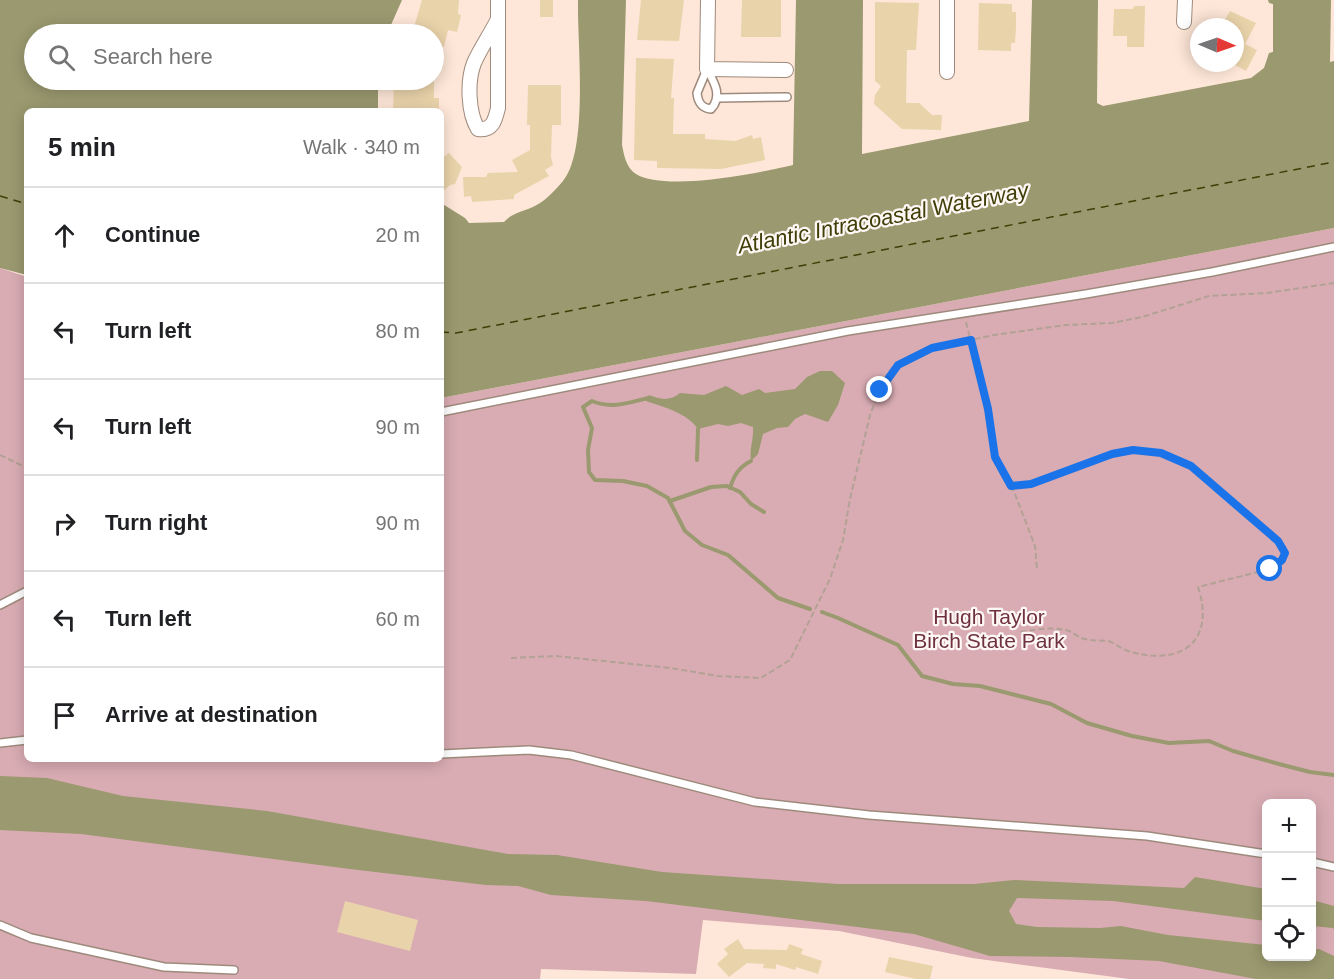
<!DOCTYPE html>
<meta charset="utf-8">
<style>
:root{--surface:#fff;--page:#f2f2f2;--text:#202124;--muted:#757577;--line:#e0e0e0}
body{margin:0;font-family:Helvetica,sans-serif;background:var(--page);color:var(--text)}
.controls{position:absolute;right:18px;bottom:18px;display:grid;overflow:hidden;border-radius:9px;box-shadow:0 3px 15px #0003}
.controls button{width:54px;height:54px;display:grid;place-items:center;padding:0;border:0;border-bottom:2px solid var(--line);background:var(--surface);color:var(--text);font:30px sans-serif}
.compass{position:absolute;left:1190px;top:18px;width:54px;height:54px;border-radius:50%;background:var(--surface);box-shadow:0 3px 15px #0003;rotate:92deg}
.stop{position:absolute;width:18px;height:18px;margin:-14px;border:4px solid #1a73e8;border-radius:50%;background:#fff}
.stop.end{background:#1a73e8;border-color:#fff;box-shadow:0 2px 6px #0008}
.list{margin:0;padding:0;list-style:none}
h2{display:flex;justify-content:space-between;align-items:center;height:78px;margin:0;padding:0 24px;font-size:26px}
h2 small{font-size:20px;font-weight:400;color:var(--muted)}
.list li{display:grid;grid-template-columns:39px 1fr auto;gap:18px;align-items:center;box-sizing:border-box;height:96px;padding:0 24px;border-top:2px solid var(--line)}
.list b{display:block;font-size:22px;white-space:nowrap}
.list em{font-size:20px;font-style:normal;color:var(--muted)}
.icon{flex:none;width:33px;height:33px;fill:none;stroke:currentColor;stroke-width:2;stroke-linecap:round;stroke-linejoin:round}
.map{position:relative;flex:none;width:1334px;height:979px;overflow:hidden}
.search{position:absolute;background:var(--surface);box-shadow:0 3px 15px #0003;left:24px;top:24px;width:420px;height:66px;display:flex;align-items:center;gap:15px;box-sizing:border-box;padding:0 21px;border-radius:33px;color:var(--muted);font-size:22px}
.panel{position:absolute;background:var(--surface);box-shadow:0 3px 15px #0003;left:24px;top:108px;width:420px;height:654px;border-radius:9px}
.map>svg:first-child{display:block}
.green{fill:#d9acb3;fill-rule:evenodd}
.water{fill:#9a996f}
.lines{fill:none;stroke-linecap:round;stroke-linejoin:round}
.stream{stroke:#9a996f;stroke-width:4}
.ferry{stroke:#403e07;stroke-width:1.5;stroke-dasharray:8 6;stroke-linecap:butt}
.building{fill:#e9d3ab}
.service-casing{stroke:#9e8a7c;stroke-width:10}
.minor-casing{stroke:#9e8a7c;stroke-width:16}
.path{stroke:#b2a195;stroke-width:2;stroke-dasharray:6 3;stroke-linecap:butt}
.service{stroke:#fff;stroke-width:7}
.minor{stroke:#fff;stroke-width:14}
.route{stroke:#1a73e8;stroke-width:8}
.labels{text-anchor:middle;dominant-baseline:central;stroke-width:4.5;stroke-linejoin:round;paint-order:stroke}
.park-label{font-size:21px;fill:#6f313f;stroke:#fdf8f5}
.water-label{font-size:22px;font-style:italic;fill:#403e07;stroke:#fdf8f5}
</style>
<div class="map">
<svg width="1334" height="979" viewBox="0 0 1334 979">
<rect width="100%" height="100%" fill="#fee7d8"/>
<path class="green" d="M 1334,228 L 1334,979 L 1129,979 L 972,958 L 839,931 L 703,920 L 696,974 L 541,969 L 540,979 L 0,979 L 0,268 L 27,277 L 27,759 L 441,759 L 441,398 ZM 1266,804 L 1312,804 L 1312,956 L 1266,956 Z"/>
<g class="water">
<path d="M 0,0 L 402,0 L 387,34 L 34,34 L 34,80 L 378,80 L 378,111 L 27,111 L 27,275 L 0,268 Z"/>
<path d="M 578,0 L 626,0 L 622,145 C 624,155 626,168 636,174 C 665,192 759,173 793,165 L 796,0 L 863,0 L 862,154 L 1029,121 L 1032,0 L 1098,0 L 1097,103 L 1103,106 L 1251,78 L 1264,68 L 1269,53 L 1273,52 L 1273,4 L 1269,3 L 1268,0 L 1331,0 L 1330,62 L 1334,61 L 1334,228 L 441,398 L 441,203 L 465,218 L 469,223 L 504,222 C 513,211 529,211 540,203 C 548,198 557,188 563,181 C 589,149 577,43 578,0 Z"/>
<path d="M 820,371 L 832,371 L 845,383 L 838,405 L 828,422 L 805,414 L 795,419 L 788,427 L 777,428 L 763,434 L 758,454 L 751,461 C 749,449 754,439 753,427 L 741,423 L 728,426 L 718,424 L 698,429 C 687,413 664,407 646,401 L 649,395 C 661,400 670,401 680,393 L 704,395 L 726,386 L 742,395 L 759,389 L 765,393 L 795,389 L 807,377 Z"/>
<path d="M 0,776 L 47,778 L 123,796 L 267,811 L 508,854 L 557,855 L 662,872 L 838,884 L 974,884 L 1014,880 L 1184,888 L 1195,877 L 1266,889 L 1266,921 L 1113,901 L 1017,898 L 1009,911 L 1016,924 L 1037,927 L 1100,928 L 1121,926 L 1168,935 L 1266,945 L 1266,956 L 1312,956 L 1312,949 L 1319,949 L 1334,956 L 1334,979 L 1256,979 L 1159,961 L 1070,957 L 990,956 L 914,934 L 646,901 L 551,895 L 518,886 L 486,885 L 350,869 L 81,834 L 0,830 Z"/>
<path d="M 1312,900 L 1334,906 L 1334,930 L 1333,928 L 1312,926 Z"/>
</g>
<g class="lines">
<g class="stream">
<path d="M 648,398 C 628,403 611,409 592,401 L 583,407 L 592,428 L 588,450 L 589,472 L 595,480 L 623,481 L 647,486 L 668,498 L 685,531 L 702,545 L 728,555 L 778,598 L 810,609"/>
<path d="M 697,460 L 698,429"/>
<path d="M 730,488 C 734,475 739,467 751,461"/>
<path d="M 670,501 L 711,487 L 727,486 L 740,492 L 751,504 L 764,512"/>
<path d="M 822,612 L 838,618 L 898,645 L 922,676 L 953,684 L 980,686 L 1051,704 L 1087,723 L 1132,736 L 1169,743 L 1209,741 L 1233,751 L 1279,764 L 1310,772 L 1334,775"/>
</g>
<g class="ferry">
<path d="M 0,196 L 27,204"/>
<path d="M 441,332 L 456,333 L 1334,162"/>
</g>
</g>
<g class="building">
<path d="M 422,0 L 459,0 L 458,14 L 461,15 L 457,32 L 448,30 L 444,47 L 434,44 L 434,34 L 412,34 Z"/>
<rect x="540" y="0" width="13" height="17"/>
<path d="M 641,0 L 684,0 L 679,41 L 637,40 Z"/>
<path d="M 742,0 L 781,0 L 781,37 L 741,37 Z"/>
<path d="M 875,2 L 919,3 L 916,50 L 907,50 L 906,103 L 919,103 L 932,115 L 942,115 L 941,130 L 902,129 L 874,104 L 875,95 L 881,86 L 875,81 Z"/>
<path d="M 979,3 L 1012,4 L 1012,12 L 1016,12 L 1016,27 L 1015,43 L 1011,43 L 1011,51 L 978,50 Z"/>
<path d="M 1134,6 L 1145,6 L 1144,47 L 1127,47 L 1127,36 L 1113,36 L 1114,9 L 1133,9 Z"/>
<path d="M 1230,11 L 1256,23 L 1245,44 L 1257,50 L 1246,71 L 1235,65 L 1235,27 L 1229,27 L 1223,23 Z"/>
<path d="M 636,58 L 674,59 L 671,98 L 674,98 L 673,134 L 705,134 L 705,139 L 735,141 L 752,135 L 753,139 L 761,137 L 765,160 L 721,169 L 657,168 L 657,161 L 634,160 Z"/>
<path d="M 394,80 L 434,80 L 434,98 L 439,98 L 439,109 L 431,109 L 432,111 L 393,111 Z"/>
<path d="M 528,85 L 561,85 L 561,125 L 552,125 L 551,157 L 553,165 L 545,170 L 549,176 L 514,195 L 514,199 L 472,202 L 471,196 L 464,197 L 463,177 L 486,177 L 488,173 L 518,172 L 512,160 L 530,150 L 530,125 L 527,125 Z"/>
<path d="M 449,153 L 462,167 L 455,184 L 450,185 L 441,193 L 441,159 Z"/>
<path d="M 345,901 L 418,920 L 410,951 L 337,932 Z"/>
<path d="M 738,939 L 744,949 L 787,950 L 789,944 L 803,949 L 801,954 L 822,961 L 818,974 L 796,967 L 795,970 L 776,964 L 776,969 L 763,968 L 764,964 L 747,963 L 729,977 L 717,964 L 728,954 L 724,949 Z"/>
<path d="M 889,957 L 933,966 L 930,979 L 916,979 L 885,972 Z"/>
</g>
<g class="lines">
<defs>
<g id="service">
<path d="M 707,69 C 714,82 723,96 711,109 C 701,108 698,102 697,93 Z"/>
<path d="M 717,98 L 787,97"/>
<path d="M 441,412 L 848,331 L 1086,294 L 1212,272 L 1334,247"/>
<path d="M 0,605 L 27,591"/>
<path d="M 0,743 L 27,740"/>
<path d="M 441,754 L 529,750 L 571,755 L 755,802 L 869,815 L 1147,836 L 1266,854"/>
<path d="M 1312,862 L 1334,867"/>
<path d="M 0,925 L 31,938 L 164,967 L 234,970"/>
</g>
<g id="minor">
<path d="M 708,0 L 707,69 L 786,70"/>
<path d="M 497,21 C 490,35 480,49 474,63 C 467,81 468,113 478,129 C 493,131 495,120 498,108 L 498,0"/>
<path d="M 1184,22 L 1185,0"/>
<path d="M 947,72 L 947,0"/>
</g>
</defs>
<use href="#service" class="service-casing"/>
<use href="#minor" class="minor-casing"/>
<g class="path">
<path d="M 966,322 L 988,409 L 995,457 L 1015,494 L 1035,546 L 1037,569"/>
<path d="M 0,455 L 27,468"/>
<path d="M 1011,486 L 1031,485 L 1112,454 L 1133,450 L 1161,453 L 1191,466 L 1278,541 L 1285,553 L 1282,560 L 1270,569 L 1198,587 C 1216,642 1181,667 1128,651 C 1121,649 1115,643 1108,641 C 1100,640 1092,641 1085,639 C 1079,638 1074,633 1069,631 C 1052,626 1035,630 1019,632"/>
<path d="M 511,658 L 556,656 L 670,668 L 718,676 L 761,678 L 790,660 L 830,579 L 843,540 L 850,499 L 870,415 L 880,390 L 898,365 L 932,348 L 994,335 L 1066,325 L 1112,323 L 1142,317 L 1209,296 L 1267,293 L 1334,283"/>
</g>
<use href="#service" class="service"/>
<use href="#minor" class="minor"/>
</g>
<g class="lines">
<path class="route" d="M 880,390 L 898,365 L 932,348 L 971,340 L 988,409 L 995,457 L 1011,486 L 1031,484 L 1112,454 L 1133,450 L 1161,453 L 1191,466 L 1278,541 L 1285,553 L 1282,560 L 1270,569"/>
</g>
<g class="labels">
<g class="park-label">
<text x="989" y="616">Hugh Taylor<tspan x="989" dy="24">Birch State Park</tspan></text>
</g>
<g class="water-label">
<text transform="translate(883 218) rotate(-11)">Atlantic Intracoastal Waterway</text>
</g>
</g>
</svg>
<div class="controls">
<button>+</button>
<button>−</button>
<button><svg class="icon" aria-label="locate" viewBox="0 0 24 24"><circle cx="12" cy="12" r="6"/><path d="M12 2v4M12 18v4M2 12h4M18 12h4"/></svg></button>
</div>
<svg class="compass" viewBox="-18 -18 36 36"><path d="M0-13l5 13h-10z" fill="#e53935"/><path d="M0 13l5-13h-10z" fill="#757577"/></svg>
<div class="stop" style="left:1270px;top:569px"></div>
<div class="stop end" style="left:880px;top:390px"></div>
<div class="search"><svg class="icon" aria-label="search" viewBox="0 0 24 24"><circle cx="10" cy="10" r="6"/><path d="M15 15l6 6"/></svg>Search here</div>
<section class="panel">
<h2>5 min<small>Walk · 340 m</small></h2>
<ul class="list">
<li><svg class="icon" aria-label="ahead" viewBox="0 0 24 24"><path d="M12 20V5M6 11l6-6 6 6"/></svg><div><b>Continue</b></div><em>20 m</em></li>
<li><svg class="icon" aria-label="left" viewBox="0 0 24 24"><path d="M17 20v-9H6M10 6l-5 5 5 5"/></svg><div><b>Turn left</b></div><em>80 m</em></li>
<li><svg class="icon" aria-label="left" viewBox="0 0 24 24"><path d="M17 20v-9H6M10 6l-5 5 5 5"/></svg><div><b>Turn left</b></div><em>90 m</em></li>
<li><svg class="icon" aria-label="right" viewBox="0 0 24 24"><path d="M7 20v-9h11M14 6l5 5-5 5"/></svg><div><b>Turn right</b></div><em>90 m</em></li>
<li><svg class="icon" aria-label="left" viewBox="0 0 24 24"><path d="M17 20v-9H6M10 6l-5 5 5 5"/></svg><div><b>Turn left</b></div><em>60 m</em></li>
<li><svg class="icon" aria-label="arrive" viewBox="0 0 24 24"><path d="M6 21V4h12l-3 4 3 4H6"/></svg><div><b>Arrive at destination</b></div></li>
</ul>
</section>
</div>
